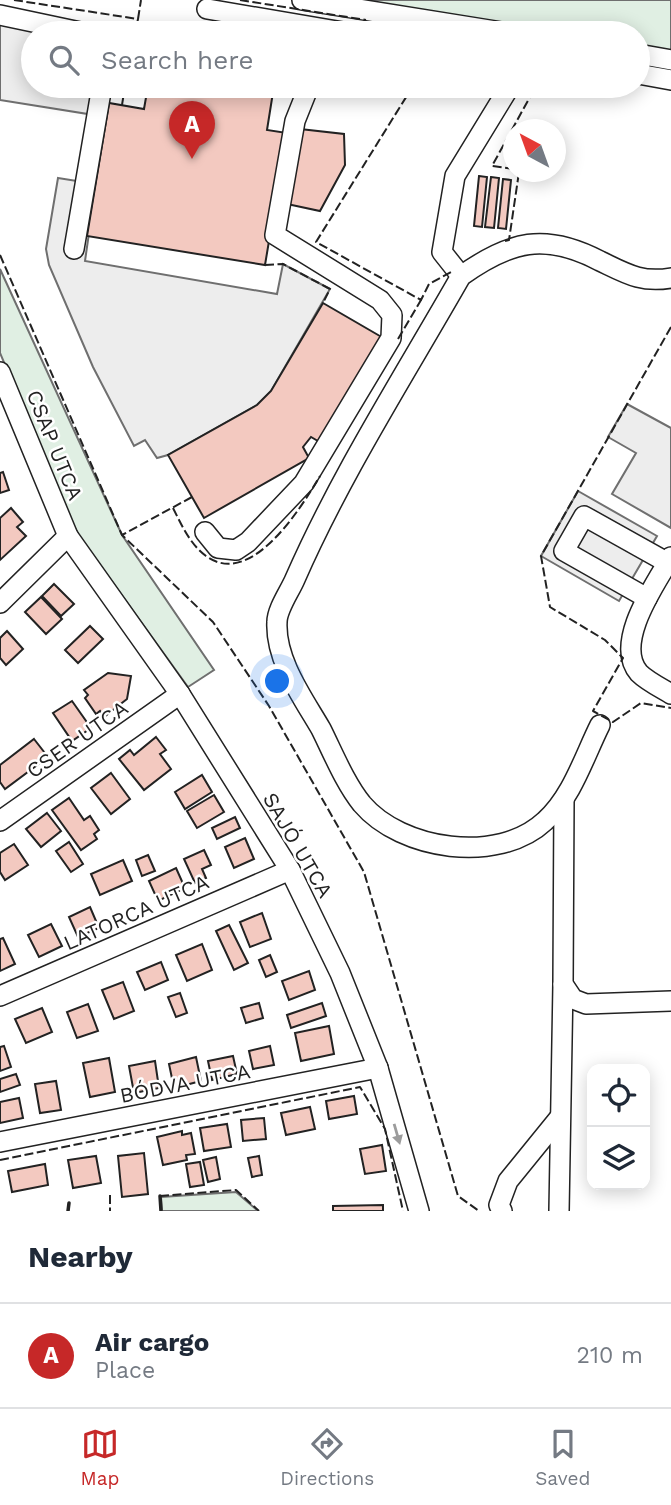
<!DOCTYPE html>
<meta charset="utf-8">
<style>
:root{--surface:#fff;--page:#f2f2f3;--text:#1f2937;--muted:#747a83;--line:#e0e1e3;--accent:#c62828}
body{margin:0;font-family:"Work Sans",sans-serif;background:var(--page);color:var(--text)}
.controls{position:absolute;right:21px;bottom:21px;display:grid;overflow:hidden;border-radius:14px;box-shadow:0 4px 18px #0003}
.controls button{width:63px;height:63px;display:grid;place-items:center;padding:0;border:0;border-bottom:2px solid var(--line);background:var(--surface);color:var(--text);font:35px sans-serif}
.compass{position:absolute;left:503px;top:119px;width:63px;height:63px;border-radius:50%;background:var(--surface);box-shadow:0 4px 18px #0003;rotate:319deg}
.you{position:absolute;left:278px;top:682px;width:24px;height:24px;margin:-18px;border:5px solid #fff;border-radius:50%;background:#1a73e8;box-shadow:0 0 0 10px #1a73e833}
.badge{display:grid;place-items:center;width:46px;height:46px;border-radius:50%;background:var(--accent);color:#fff;font-size:23px;font-weight:700}
.pin{position:absolute;translate:-50% -58px;filter:drop-shadow(0 2px 4px #0008)}
.pin::after{content:'';position:absolute;top:37px;width:24px;height:21px;background:inherit;clip-path:polygon(0 0,100% 0,50% 100%)}
.list{margin:0;padding:0;list-style:none}
h2{display:flex;justify-content:space-between;align-items:center;height:91px;margin:0;padding:0 28px;font-size:30px}
h2 small{font-size:23px;font-weight:400;color:var(--muted)}
.list li{display:grid;grid-template-columns:46px 1fr auto;gap:21px;align-items:center;box-sizing:border-box;height:105px;padding:0 28px;border-top:2px solid var(--line)}
.list b{display:block;font-size:26px;white-space:nowrap}
.list p{margin:0;font-size:23px;white-space:nowrap;color:var(--muted)}
.list em{font-size:23px;font-style:normal;color:var(--muted)}
.icon{flex:none;width:38px;height:38px;fill:none;stroke:currentColor;stroke-width:2;stroke-linecap:round;stroke-linejoin:round}
.map{position:relative;flex:none;width:671px;height:1211px;overflow:hidden}
.search{position:absolute;background:var(--surface);box-shadow:0 4px 18px #0003;left:21px;right:21px;top:21px;height:77px;display:flex;align-items:center;gap:18px;box-sizing:border-box;padding:0 24px;border-radius:38px;color:var(--muted);font-size:26px}
.sheet{height:196px;background:var(--surface)}
nav{display:flex;justify-content:space-around;align-items:center;box-sizing:border-box;height:98px;border-top:2px solid var(--line);background:var(--surface);font-size:19px;color:var(--muted)}
nav a{display:grid;justify-items:center;gap:4px}
nav .on{color:var(--accent)}
.map>svg:first-child{display:block}
.green{fill:#e0efe3;stroke:#6f6f6f;stroke-width:2}
.parking{fill:#ededed;stroke:#6f6f6f;stroke-width:2}
.building{fill:#f3c9c0;stroke:#222;stroke-width:2}
.lines{fill:none;stroke-linecap:round;stroke-linejoin:round}
.minor-casing{stroke:#222;stroke-width:22}
.minor{stroke:#fff;stroke-width:19}
.fence{stroke:#222;stroke-width:2;stroke-dasharray:9 3.5;stroke-linecap:butt}
.wall{stroke:#222;stroke-width:3.5}
.oneway{fill:#9c9c9c}
.labels{text-anchor:middle;dominant-baseline:central;stroke-width:5;stroke-linejoin:round;paint-order:stroke}
.street-label{font-size:21px;fill:#222;stroke:#fff}
</style>
<div class="map">
<svg width="671" height="1211" viewBox="0 0 671 1211">
<rect width="100%" height="100%" fill="#fff"/>
<g class="green">
<path d="M 302,0 L 671,0 L 671,54 L 638,49 L 638,33 L 530,33 Z"/>
<path d="M 0,269 L 122,535 L 214,670 L 188,687 L 74,529 L 0,353 Z"/>
<path d="M 236,1192 L 258,1211 L 162,1211 L 161,1197 Z"/>
</g>
<g class="parking">
<path d="M 0,23 L 57,33 L 33,33 L 33,86 L 93,86 L 88,114 L 0,100 Z"/>
<path d="M 58,178 L 96,184 L 85,261 L 277,294 L 283,264 L 330,289 L 271,391 L 257,405 L 168,455 L 157,458 L 145,440 L 134,446 L 93,367 L 49,265 L 46,249 Z"/>
<path d="M 627,404 L 671,428 L 671,528 L 612,494 L 636,453 L 608,437 Z"/>
<path d="M 578,491 L 657,536 L 619,601 L 541,556 Z"/>
</g>
<g class="building">
<path d="M 148,86 L 274,86 L 267,130 L 287,133 L 265,265 L 87,236 L 109,103 L 144,109 Z"/>
<path d="M 300,129 L 344,134 L 345,165 L 320,211 L 287,204 Z"/>
<path d="M 479,176 L 487,177 L 482,227 L 474,226 Z"/>
<path d="M 491,177 L 499,178 L 494,228 L 485,227 Z"/>
<path d="M 503,179 L 511,180 L 506,229 L 498,228 Z"/>
<path d="M 323,303 L 385,339 L 323,444 L 311,437 L 303,447 L 309,458 L 204,518 L 168,455 L 257,405 L 271,391 Z"/>
<path d="M 3,472 L 9,490 L 0,493 L 0,473 Z"/>
<path d="M 11,508 L 23,522 L 17,527 L 26,536 L 0,560 L 0,518 Z"/>
<path d="M 54,584 L 74,604 L 61,616 L 42,596 Z"/>
<path d="M 41,597 L 62,619 L 46,634 L 25,612 Z"/>
<path d="M 90,626 L 103,639 L 78,663 L 65,650 Z"/>
<path d="M 7,631 L 23,649 L 6,665 L 0,658 L 0,638 Z"/>
<path d="M 108,673 L 131,676 L 127,699 L 104,717 L 100,711 L 96,714 L 85,698 L 88,695 L 84,690 Z"/>
<path d="M 72,701 L 91,728 L 72,741 L 53,713 Z"/>
<path d="M 156,737 L 166,750 L 160,754 L 171,769 L 144,790 L 119,759 L 130,750 L 134,755 Z"/>
<path d="M 34,739 L 48,757 L 5,789 L 0,782 L 0,765 Z"/>
<path d="M 111,773 L 130,799 L 111,814 L 91,788 Z"/>
<path d="M 202,775 L 212,792 L 185,809 L 175,792 Z"/>
<path d="M 214,795 L 224,812 L 197,828 L 187,811 Z"/>
<path d="M 69,798 L 84,820 L 90,816 L 99,830 L 94,834 L 97,839 L 81,850 L 52,810 Z"/>
<path d="M 47,813 L 61,831 L 41,847 L 26,829 Z"/>
<path d="M 235,817 L 240,828 L 217,839 L 212,828 Z"/>
<path d="M 245,838 L 254,859 L 234,868 L 225,847 Z"/>
<path d="M 69,842 L 83,864 L 71,872 L 56,851 Z"/>
<path d="M 14,844 L 28,865 L 5,880 L 0,872 L 0,853 Z"/>
<path d="M 204,850 L 211,865 L 202,869 L 206,878 L 195,883 L 184,859 Z"/>
<path d="M 148,855 L 155,871 L 142,876 L 136,860 Z"/>
<path d="M 123,860 L 132,881 L 100,895 L 91,874 Z"/>
<path d="M 176,868 L 185,888 L 158,901 L 149,881 Z"/>
<path d="M 90,907 L 99,928 L 78,937 L 69,917 Z"/>
<path d="M 262,913 L 271,939 L 250,947 L 240,922 Z"/>
<path d="M 51,924 L 62,946 L 39,957 L 28,935 Z"/>
<path d="M 229,925 L 248,963 L 234,970 L 216,931 Z"/>
<path d="M 3,938 L 15,964 L 0,971 L 0,939 Z"/>
<path d="M 202,944 L 212,970 L 187,981 L 176,955 Z"/>
<path d="M 270,955 L 277,972 L 266,977 L 259,960 Z"/>
<path d="M 161,962 L 168,980 L 145,990 L 137,972 Z"/>
<path d="M 309,971 L 315,990 L 289,1000 L 282,981 Z"/>
<path d="M 123,982 L 134,1011 L 114,1019 L 102,990 Z"/>
<path d="M 180,993 L 187,1013 L 176,1017 L 168,997 Z"/>
<path d="M 259,1003 L 263,1018 L 246,1023 L 241,1008 Z"/>
<path d="M 322,1003 L 326,1016 L 291,1028 L 287,1015 Z"/>
<path d="M 88,1004 L 98,1031 L 77,1038 L 67,1012 Z"/>
<path d="M 42,1008 L 52,1032 L 26,1043 L 15,1019 Z"/>
<path d="M 329,1026 L 334,1054 L 301,1061 L 295,1033 Z"/>
<path d="M 4,1046 L 11,1067 L 0,1071 L 0,1047 Z"/>
<path d="M 270,1046 L 274,1065 L 253,1069 L 249,1051 Z"/>
<path d="M 233,1056 L 237,1074 L 212,1080 L 208,1061 Z"/>
<path d="M 196,1057 L 201,1081 L 174,1088 L 169,1064 Z"/>
<path d="M 109,1058 L 115,1092 L 90,1097 L 83,1063 Z"/>
<path d="M 155,1061 L 159,1088 L 134,1093 L 129,1066 Z"/>
<path d="M 16,1074 L 20,1085 L 0,1092 L 0,1079 Z"/>
<path d="M 56,1081 L 61,1110 L 40,1113 L 35,1084 Z"/>
<path d="M 354,1096 L 357,1114 L 329,1119 L 326,1101 Z"/>
<path d="M 19,1098 L 23,1118 L 0,1123 L 0,1102 Z"/>
<path d="M 310,1107 L 315,1129 L 286,1135 L 281,1113 Z"/>
<path d="M 264,1118 L 266,1139 L 243,1141 L 241,1120 Z"/>
<path d="M 227,1124 L 231,1147 L 204,1151 L 200,1128 Z"/>
<path d="M 182,1131 L 182,1135 L 191,1133 L 195,1154 L 186,1155 L 187,1160 L 163,1165 L 157,1137 Z"/>
<path d="M 382,1145 L 386,1171 L 365,1174 L 360,1149 Z"/>
<path d="M 144,1153 L 148,1194 L 122,1197 L 118,1156 Z"/>
<path d="M 96,1156 L 101,1183 L 73,1188 L 68,1160 Z"/>
<path d="M 259,1156 L 262,1175 L 252,1177 L 248,1158 Z"/>
<path d="M 216,1157 L 220,1179 L 208,1182 L 203,1160 Z"/>
<path d="M 200,1162 L 204,1185 L 190,1187 L 186,1164 Z"/>
<path d="M 45,1164 L 48,1185 L 12,1192 L 8,1171 Z"/>
<path d="M 383,1205 L 383,1211 L 333,1211 L 333,1206 Z"/>
</g>
<g class="lines">
<defs>
<g id="minor">
<path d="M 302,0 L 508,33"/>
<path d="M 207,9 L 349,33"/>
<path d="M 0,15 L 85,33"/>
<path d="M 638,54 L 671,60"/>
<path d="M 638,74 L 671,80"/>
<path d="M 74,249 L 102,86"/>
<path d="M 461,276 L 442,252 L 455,176 L 510,86"/>
<path d="M 0,372 L 68,536 L 180,694 L 290,870 L 340,973 L 378,1068 L 419,1211"/>
<path d="M 205,532 L 218,548 L 236,550 L 248,542 L 304,483 L 391,338 L 392,315 L 380,300 L 275,235 L 295,121 L 309,86"/>
<path d="M 671,557 C 656,583 613,643 639,673 C 647,681 661,688 671,694"/>
<path d="M 647,598 L 564,551 L 584,516 L 668,563"/>
<path d="M 0,603 L 68,536"/>
<path d="M 600,725 C 584,757 572,797 545,821 C 498,865 401,850 362,804 C 345,783 333,753 321,729 C 303,698 275,660 277,622 C 277,609 290,591 295,579 C 341,474 404,376 461,276 C 510,241 545,232 600,261 C 627,274 641,283 671,278"/>
<path d="M 564,799 L 563,984 L 573,999 L 586,1004 L 671,1001"/>
<path d="M 0,821 L 180,694"/>
<path d="M 0,996 L 290,870"/>
<path d="M 0,1142 L 378,1068"/>
<path d="M 502,1211 L 499,1205 L 508,1181 L 560,1117"/>
<path d="M 559,1211 L 563,984"/>
</g>
</defs>
<use href="#minor" class="minor-casing"/>
<use href="#minor" class="minor"/>
<g class="fence">
<path d="M 14,0 L 138,19 L 135,33"/>
<path d="M 240,0 L 366,20"/>
<path d="M 138,19 L 141,0"/>
<path d="M 413,86 L 316,242 L 421,300 L 429,284 L 451,272"/>
<path d="M 122,105 L 125,86"/>
<path d="M 514,169 L 492,166 L 536,86 L 533,86"/>
<path d="M 505,241 L 509,240 L 519,172"/>
<path d="M 0,255 L 122,535"/>
<path d="M 265,265 L 283,264 L 330,289 L 323,303"/>
<path d="M 671,327 L 541,556 L 550,607 L 605,640 L 623,658 L 593,711 L 613,722 L 641,703 L 671,708"/>
<path d="M 398,339 L 421,300"/>
<path d="M 192,497 L 122,535 L 213,622 L 269,706 L 364,872 L 458,1196 L 479,1211"/>
<path d="M 173,508 C 182,526 190,544 206,556 C 251,589 301,508 320,476"/>
<path d="M 0,1160 L 360,1087 L 385,1129 L 403,1211"/>
<path d="M 110,1195 L 110,1211"/>
<path d="M 160,1196 L 236,1190 L 259,1211"/>
</g>
<g class="wall">
<path d="M 160,1196 L 161,1211"/>
<path d="M 68,1211 L 69,1203"/>
</g>
</g>
<defs><path id="oneway-solid" d="M-6-.8H1V-3.2L6.5 0L1 3.2V.8H-6Z" transform="scale(1.75)"/></defs>
<use class="oneway" href="#oneway-solid" transform="translate(397 1134) rotate(74)"/>
<g class="labels">
<g class="street-label">
<text transform="translate(55 445) rotate(68)">CSAP UTCA</text>
<text transform="translate(77 739) rotate(-35)">CSER UTCA</text>
<text transform="translate(298 845) rotate(60)">SAJÓ UTCA</text>
<text transform="translate(136 912) rotate(-24)">LATORCA UTCA</text>
<text transform="translate(185 1083) rotate(-11)">BÓDVA UTCA</text>
</g>
</g>
</svg>
<div class="controls">
<button><svg class="icon" aria-label="locate" viewBox="0 0 24 24"><circle cx="12" cy="12" r="6"/><path d="M12 2v4M12 18v4M2 12h4M18 12h4"/></svg></button>
<button><svg class="icon" aria-label="layers" viewBox="0 0 24 24"><path d="M12 4l9 5-9 5-9-5zM3 14l9 5 9-5"/></svg></button>
</div>
<svg class="compass" viewBox="-18 -18 36 36"><path d="M0-13l5 13h-10z" fill="#e53935"/><path d="M0 13l5-13h-10z" fill="#747a83"/></svg>
<div class="you"></div>
<div class="pin badge" style="left:192px;top:159px">A</div>
<div class="search"><svg class="icon" aria-label="search" viewBox="0 0 24 24"><circle cx="10" cy="10" r="6"/><path d="M15 15l6 6"/></svg>Search here</div>
</div>
<section class="sheet">
<h2>Nearby<small></small></h2>
<ul class="list">
<li><span class="badge">A</span><div><b>Air cargo</b><p>Place</p></div><em>210 m</em></li>
</ul>
</section>
<nav>
<a class="on"><svg class="icon" aria-label="map" viewBox="0 0 24 24"><path d="M3 6l6-2 6 2 6-2v14l-6 2-6-2-6 2zM9 4v14M15 6v14"/></svg>Map</a>
<a><svg class="icon" aria-label="directions" viewBox="0 0 24 24"><path d="M12 3l9 9-9 9-9-9zM9 14v-3h6M13 9l2 2-2 2"/></svg>Directions</a>
<a><svg class="icon" aria-label="saved" viewBox="0 0 24 24"><path d="M7 4h10v16l-5-4-5 4z"/></svg>Saved</a>
</nav>
